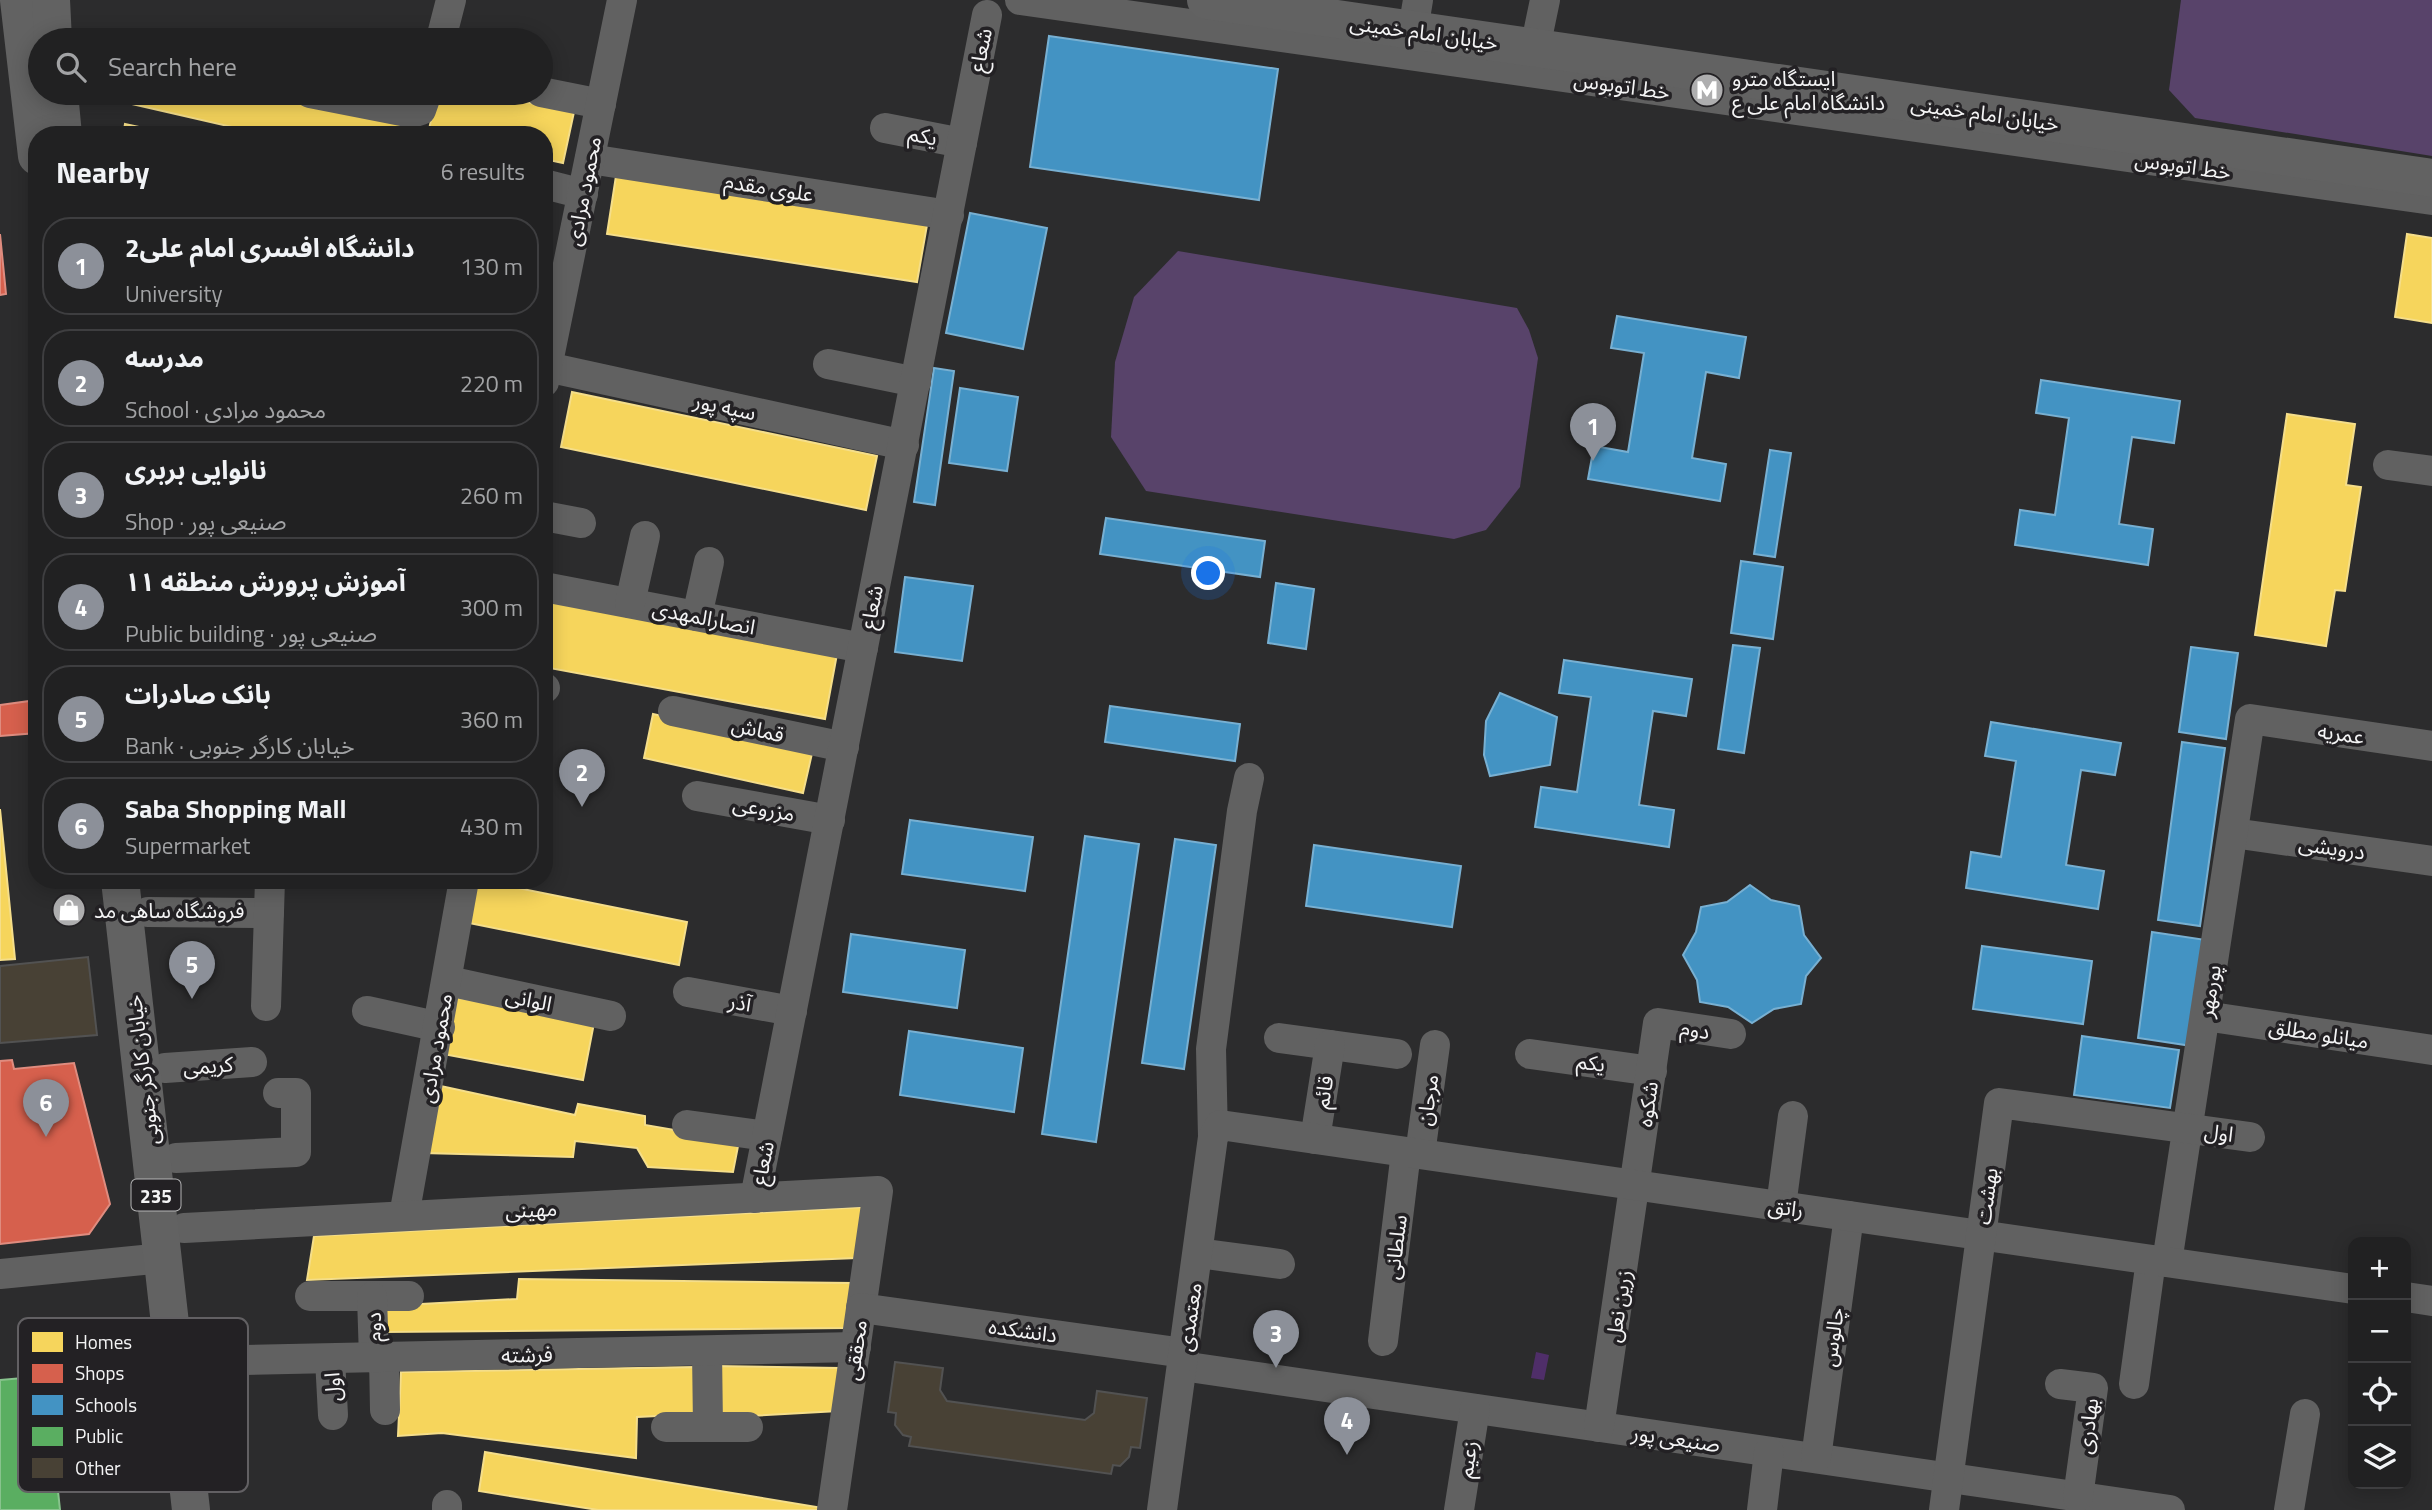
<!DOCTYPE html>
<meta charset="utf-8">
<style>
:root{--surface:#212122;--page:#2d2e2f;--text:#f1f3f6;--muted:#a2a3a5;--line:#3e3e40;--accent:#8c9099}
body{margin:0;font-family:"Titillium Web","Noto Sans Arabic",sans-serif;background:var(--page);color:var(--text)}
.controls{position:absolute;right:21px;bottom:21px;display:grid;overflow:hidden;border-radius:14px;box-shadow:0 4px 18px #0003}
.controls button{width:63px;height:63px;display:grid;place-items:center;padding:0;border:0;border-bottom:2px solid var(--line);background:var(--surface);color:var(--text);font:35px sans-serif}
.you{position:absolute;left:1209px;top:574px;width:24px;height:24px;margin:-18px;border:5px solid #fff;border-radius:50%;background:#1a73e8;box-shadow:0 0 0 10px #1a73e833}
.badge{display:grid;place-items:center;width:46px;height:46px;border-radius:50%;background:var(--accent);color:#fff;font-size:23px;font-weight:700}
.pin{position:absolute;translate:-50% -58px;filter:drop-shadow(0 2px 4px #0008)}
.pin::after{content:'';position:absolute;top:37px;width:24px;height:21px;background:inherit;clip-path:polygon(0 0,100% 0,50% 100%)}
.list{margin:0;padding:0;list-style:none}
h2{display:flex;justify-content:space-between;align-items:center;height:91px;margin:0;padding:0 28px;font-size:30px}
h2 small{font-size:23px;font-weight:400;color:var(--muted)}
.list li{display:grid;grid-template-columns:46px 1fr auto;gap:21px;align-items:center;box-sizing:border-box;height:98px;margin:0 14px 14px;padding:0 14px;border:2px solid var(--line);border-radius:28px}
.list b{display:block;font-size:26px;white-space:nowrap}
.list p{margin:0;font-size:23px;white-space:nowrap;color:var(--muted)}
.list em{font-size:23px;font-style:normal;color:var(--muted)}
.icon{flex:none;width:38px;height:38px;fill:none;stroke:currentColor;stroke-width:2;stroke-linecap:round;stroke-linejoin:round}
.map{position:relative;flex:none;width:2432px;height:1510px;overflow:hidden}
.search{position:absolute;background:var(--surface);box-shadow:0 4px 18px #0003;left:28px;top:28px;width:525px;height:77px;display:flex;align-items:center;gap:18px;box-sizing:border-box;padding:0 24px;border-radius:38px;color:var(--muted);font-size:26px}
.panel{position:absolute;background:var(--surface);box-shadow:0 4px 18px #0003;left:28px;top:126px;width:525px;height:763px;border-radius:28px}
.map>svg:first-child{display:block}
.green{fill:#58436a}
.water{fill:#4f2e69}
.homes{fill:#f6d55c;stroke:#f5de8a;stroke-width:2}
.shops{fill:#d6604d;stroke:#df8c7f;stroke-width:2}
.schools{fill:#4393c3;stroke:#78b0d2;stroke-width:2}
.public{fill:#5aae61;stroke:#88c38d;stroke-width:2}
.building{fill:#484135;stroke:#525252;stroke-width:2}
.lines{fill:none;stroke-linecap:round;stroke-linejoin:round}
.minor{stroke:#616161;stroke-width:30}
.major{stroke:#626262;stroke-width:38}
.labels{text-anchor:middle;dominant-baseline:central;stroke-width:7;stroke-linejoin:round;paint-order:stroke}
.shield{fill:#232124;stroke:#b5b5b6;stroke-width:2}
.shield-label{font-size:19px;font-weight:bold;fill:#f4f4f5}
.street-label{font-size:21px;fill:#f4f4f5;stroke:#232124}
.poi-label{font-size:21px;fill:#f4f4f5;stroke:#232124;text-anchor:start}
.key{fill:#232124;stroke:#626063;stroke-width:2}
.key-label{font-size:19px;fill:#f4f4f5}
</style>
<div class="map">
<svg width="2432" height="1510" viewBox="0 0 2432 1510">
<rect width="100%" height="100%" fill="#2c2c2d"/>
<g class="green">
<path d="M 2181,0 L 2432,0 L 2432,156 L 2195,118 L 2169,90 Z"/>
<path d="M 1178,251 L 1517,308 L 1529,330 L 1538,358 L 1520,487 L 1486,530 L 1454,539 L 1146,491 L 1111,437 L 1115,362 L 1134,297 Z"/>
</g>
<path class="water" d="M 1536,1352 L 1549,1355 L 1544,1380 L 1531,1378 Z"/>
<g class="homes">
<path d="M 84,93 L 252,93 L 421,127 L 419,135 L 267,135 Z"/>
<path d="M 437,93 L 482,93 L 574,112 L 563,163 L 544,159 L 544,135 L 428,134 Z"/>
<path d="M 125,124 L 176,135 L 123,135 Z"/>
<path d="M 616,176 L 927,225 L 917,282 L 607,234 Z"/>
<path d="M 2407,234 L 2432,238 L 2432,323 L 2395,317 Z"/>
<path d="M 572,392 L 877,456 L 866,510 L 561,447 Z"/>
<path d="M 2287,414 L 2355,424 L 2346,485 L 2361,487 L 2345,591 L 2335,590 L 2326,646 L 2255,635 Z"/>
<path d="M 544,600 L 837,654 L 825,719 L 544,667 Z"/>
<path d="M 653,714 L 813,749 L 803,793 L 644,758 Z"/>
<path d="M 0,809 L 15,959 L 0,960 Z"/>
<path d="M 478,880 L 687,922 L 679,965 L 469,923 Z"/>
<path d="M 454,997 L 594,1023 L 583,1080 L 443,1054 Z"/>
<path d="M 436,1085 L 575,1115 L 578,1104 L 645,1116 L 645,1125 L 739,1141 L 733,1172 L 648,1167 L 637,1148 L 575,1141 L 573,1157 L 423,1153 Z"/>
<path d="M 864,1207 L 857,1258 L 307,1280 L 314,1236 Z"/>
<path d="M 519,1279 L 853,1283 L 849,1328 L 383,1332 L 384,1306 L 517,1299 Z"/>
<path d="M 715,1366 L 839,1368 L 838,1411 L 713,1418 Z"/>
<path d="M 695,1367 L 698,1414 L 637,1417 L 636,1458 L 442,1433 L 398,1436 L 401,1372 Z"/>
<path d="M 485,1452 L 823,1508 L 823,1510 L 598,1510 L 479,1491 Z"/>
</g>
<g class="shops">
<path d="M 0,234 L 6,294 L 0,295 Z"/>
<path d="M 37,700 L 37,733 L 0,736 L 0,705 Z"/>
<path d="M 12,1060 L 14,1069 L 74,1063 L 110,1204 L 89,1234 L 0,1244 L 0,1061 Z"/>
</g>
<g class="schools">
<path d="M 1049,36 L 1278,69 L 1259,200 L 1030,167 Z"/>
<path d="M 970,213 L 1047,228 L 1023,349 L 946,333 Z"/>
<path d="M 1617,316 L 1746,337 L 1739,378 L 1706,372 L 1692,458 L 1726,464 L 1720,501 L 1588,479 L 1594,446 L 1628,452 L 1644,353 L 1611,348 Z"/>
<path d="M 934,368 L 954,371 L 935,505 L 914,502 Z"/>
<path d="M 2041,380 L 2180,401 L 2174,443 L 2132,437 L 2119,524 L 2153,529 L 2148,565 L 2015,545 L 2020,510 L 2055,515 L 2069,418 L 2036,413 Z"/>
<path d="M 960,388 L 1018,397 L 1007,471 L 949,463 Z"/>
<path d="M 1770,450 L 1791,453 L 1775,557 L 1754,554 Z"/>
<path d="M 1106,518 L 1265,541 L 1260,577 L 1100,554 Z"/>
<path d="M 1741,561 L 1783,567 L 1773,639 L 1731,633 Z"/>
<path d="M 905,577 L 973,586 L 962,661 L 895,652 Z"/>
<path d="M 1276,583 L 1314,589 L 1306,649 L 1268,643 Z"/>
<path d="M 1733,645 L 1760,648 L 1744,753 L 1718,749 Z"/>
<path d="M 2191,647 L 2238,653 L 2226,739 L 2179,732 Z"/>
<path d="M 1564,660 L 1692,679 L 1686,716 L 1653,711 L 1639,805 L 1674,810 L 1669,847 L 1535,827 L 1541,787 L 1577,792 L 1591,697 L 1559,693 Z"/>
<path d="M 1500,693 L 1557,717 L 1550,765 L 1490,776 L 1484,755 L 1486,721 Z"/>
<path d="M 1110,706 L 1240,724 L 1235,761 L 1105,742 Z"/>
<path d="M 1991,722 L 2121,743 L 2115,775 L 2081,770 L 2066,865 L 2104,871 L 2098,909 L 1966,888 L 1971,852 L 2001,857 L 2016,761 L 1985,756 Z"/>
<path d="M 2182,742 L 2225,748 L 2200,926 L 2158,920 Z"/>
<path d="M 910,820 L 1033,837 L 1025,891 L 902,874 Z"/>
<path d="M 1085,836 L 1139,844 L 1096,1142 L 1042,1134 Z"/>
<path d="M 1175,839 L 1216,845 L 1184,1069 L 1142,1063 Z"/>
<path d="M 1314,845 L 1461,866 L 1452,927 L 1306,906 Z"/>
<path d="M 1750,885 L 1771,900 L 1799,906 L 1804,935 L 1821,958 L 1806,976 L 1801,1004 L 1774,1009 L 1752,1023 L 1728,1007 L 1700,1002 L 1697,980 L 1683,955 L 1696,932 L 1701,907 L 1727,902 Z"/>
<path d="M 2152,932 L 2206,940 L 2192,1046 L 2138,1038 Z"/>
<path d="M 851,934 L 965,950 L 957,1008 L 843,992 Z"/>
<path d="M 1982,946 L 2092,961 L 2083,1024 L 1973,1009 Z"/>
<path d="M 909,1031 L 1023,1048 L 1014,1112 L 900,1095 Z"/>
<path d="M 2082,1036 L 2179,1050 L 2170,1108 L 2074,1095 Z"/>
</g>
<path class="public" d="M 46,1376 L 60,1510 L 0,1510 L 0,1380 Z"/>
<g class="building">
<path d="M 88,957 L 97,1035 L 0,1043 L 0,966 Z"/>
<path d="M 895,1362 L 943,1368 L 940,1390 L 947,1401 L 1085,1420 L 1094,1413 L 1097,1391 L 1147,1398 L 1140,1448 L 1131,1447 L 1129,1457 L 1120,1466 L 1113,1465 L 1111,1474 L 909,1446 L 911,1437 L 903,1435 L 895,1425 L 896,1413 L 888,1412 Z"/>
</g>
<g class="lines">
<g class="minor">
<path d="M 1020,0 L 2432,200"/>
<path d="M 1413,30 L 1418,0"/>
<path d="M 442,35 L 451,0"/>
<path d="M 1535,48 L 1545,0"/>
<path d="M 541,92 L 601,104"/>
<path d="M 310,93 L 412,113 L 421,110 L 427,93"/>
<path d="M 885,128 L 962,143"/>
<path d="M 590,159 L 949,215"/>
<path d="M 544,184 L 583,194"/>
<path d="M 828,364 L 916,382"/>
<path d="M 547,367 L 904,445"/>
<path d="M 544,382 L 622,0"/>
<path d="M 2388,465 L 2432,471"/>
<path d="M 544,516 L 581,523"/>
<path d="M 544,587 L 863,648"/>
<path d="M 630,603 L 645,536"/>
<path d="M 697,616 L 709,562"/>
<path d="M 544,688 L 545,688"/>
<path d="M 673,711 L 844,747"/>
<path d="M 697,796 L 830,820"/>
<path d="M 2233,833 L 2432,861"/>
<path d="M 148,912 L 269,913"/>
<path d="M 448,981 L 611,1016"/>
<path d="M 688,992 L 792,1011"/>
<path d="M 266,1006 L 270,880"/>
<path d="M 367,1011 L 440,1027"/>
<path d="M 2205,1016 L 2432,1050"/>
<path d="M 1279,1038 L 1397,1054"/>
<path d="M 1530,1054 L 1652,1071"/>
<path d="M 165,1068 L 252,1062"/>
<path d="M 687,1125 L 767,1136"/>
<path d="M 1213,1137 L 1211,1049 L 1242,811 L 1249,778"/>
<path d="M 1315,1139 L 1330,1045"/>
<path d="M 1420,1154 L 1435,1045"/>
<path d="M 176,1158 L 296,1152 L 296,1093 L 278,1093"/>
<path d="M 755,1198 L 987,15"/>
<path d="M 1781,1206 L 1793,1116"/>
<path d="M 404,1216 L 464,880"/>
<path d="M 184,1228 L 878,1191 L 832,1510"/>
<path d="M 1198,1253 L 1280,1264"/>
<path d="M 2167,1262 L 2250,719 L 2432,746"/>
<path d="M 0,1274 L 163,1258"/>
<path d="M 310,1296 L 409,1296"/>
<path d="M 372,1297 L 374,1358"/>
<path d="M 2406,1297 L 2432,1301"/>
<path d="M 861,1308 L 1184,1353"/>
<path d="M 1383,1341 L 1406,1152"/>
<path d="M 707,1351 L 708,1427"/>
<path d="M 384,1357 L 385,1410"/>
<path d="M 330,1359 L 333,1415"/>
<path d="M 198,1361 L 856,1347"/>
<path d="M 1182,1366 L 2170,1510"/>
<path d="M 2060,1384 L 2093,1388 L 2078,1497"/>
<path d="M 2134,1384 L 2151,1260"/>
<path d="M 666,1427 L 748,1427"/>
<path d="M 1599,1427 L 1658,1023 L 1731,1034"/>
<path d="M 1816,1458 L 1849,1216"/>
<path d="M 447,1505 L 447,1510"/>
<path d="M 1162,1510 L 1213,1137 L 1220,1125 L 2353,1289"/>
<path d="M 1459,1510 L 1475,1409"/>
<path d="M 1762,1510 L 1769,1452"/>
<path d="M 1944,1510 L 1999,1103 L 2250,1137"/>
<path d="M 2289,1510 L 2305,1414"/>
</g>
<g class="major">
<path d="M 19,0 L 37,156"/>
<path d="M 51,0 L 53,40"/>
<path d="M 1206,0 L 2432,178"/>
<path d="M 59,93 L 63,135"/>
<path d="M 120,880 L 191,1510"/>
</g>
</g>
<defs>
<symbol id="metro-disc" viewBox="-11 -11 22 22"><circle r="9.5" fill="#aeaeaf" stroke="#232124"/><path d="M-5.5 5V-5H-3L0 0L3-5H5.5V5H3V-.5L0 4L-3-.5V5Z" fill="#fff"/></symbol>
<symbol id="shop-disc" viewBox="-11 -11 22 22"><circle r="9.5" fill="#aeaeaf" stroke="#232124"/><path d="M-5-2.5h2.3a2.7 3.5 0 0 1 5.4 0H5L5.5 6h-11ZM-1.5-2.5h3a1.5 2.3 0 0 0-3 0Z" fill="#fff"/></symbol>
</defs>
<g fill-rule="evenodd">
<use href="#metro-disc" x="1688" y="71" width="38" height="38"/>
<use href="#shop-disc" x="50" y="891" width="38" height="38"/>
</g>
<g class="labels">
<rect class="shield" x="131.5" y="1179.5" width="49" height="31" rx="5"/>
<g class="shield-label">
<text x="156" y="1195">235</text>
</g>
<g class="street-label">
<text transform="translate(1424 32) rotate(8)">خیابان امام خمینی</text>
<text transform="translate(980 50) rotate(-79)">شعاع</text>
<text transform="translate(1622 85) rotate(8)">خط اتوبوس</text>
<text transform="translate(1985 113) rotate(8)">خیابان امام خمینی</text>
<text transform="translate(923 135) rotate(11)">یکم</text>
<text transform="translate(2183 165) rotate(8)">خط اتوبوس</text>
<text transform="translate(769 187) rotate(9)">علوی مقدم</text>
<text transform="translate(583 191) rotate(-79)">محمود مرادی</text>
<text transform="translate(725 406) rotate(12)">سپه پور</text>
<text transform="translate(871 607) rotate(-79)">شعاع</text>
<text transform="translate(704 617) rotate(11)">انصارالمهدی</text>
<text transform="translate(758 729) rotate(12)">قماش</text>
<text transform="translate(2341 733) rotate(8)">عمریه</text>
<text transform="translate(764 808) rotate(10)">مزروعی</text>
<text transform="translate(2332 847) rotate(8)">درویشی</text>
<text transform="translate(2209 991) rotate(-81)">پورمهر</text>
<text transform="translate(529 999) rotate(12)">الوانی</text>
<text transform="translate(740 1002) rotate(10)">آذر</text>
<text transform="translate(1695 1029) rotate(9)">دوم</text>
<text transform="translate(2319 1033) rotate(9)">میانلو مطلق</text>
<text transform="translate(435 1048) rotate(-80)">محمود مرادی</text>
<text transform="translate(1591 1062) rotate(8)">یکم</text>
<text transform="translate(208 1065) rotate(-4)">کریمی</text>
<text transform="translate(142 1070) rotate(-97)">خیابان کارگر جنوبی</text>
<text transform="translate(1323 1092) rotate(-81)">قائم</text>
<text transform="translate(1427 1100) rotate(-82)">مرجان</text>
<text transform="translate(1647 1104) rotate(-82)">شکوه</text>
<text transform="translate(2219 1132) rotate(8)">اول</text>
<text transform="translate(762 1163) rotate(-79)">شعاع</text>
<text transform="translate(1986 1196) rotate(-82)">بهشت</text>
<text transform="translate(1786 1207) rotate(8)">راتق</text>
<text transform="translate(531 1209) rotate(-3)">مهینی</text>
<text transform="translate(1395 1247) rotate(-83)">سلطانی</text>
<text transform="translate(1618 1306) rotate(-81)">زرین نعل</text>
<text transform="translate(1189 1317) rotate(-82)">معتمدی</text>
<text transform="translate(373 1327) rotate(-91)">دوم</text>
<text transform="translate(1023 1330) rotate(8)">دانشکده</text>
<text transform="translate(1832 1337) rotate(-82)">چالوس</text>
<text transform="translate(855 1350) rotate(-82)">محققی</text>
<text transform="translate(527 1354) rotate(-1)">فرشته</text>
<text transform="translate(332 1387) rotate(-93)">اول</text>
<text transform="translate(2087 1426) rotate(-83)">بهادری</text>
<text transform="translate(1676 1438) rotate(8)">صنیعی پور</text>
<text transform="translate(1467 1459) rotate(-81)">زعیم</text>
</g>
<g class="poi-label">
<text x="1732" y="78">ایستگاه مترو<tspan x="1732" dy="24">دانشگاه امام علی ع</tspan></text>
<text x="94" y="910">فروشگاه ساهی مد</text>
</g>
</g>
<rect x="18" y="1318" width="230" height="174" rx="10" class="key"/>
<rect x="32" y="1332" width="31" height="20" fill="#f6d55c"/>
<rect x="32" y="1364" width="31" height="19" fill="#d6604d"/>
<rect x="32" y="1395" width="31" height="20" fill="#4393c3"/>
<rect x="32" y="1427" width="31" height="19" fill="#5aae61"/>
<rect x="32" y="1458" width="31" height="20" fill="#484135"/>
<g class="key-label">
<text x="75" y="1349">Homes</text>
<text x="75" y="1380">Shops</text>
<text x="75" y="1412">Schools</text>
<text x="75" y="1443">Public</text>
<text x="75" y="1475">Other</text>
</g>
</svg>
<div class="controls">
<button>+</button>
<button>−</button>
<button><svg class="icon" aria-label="locate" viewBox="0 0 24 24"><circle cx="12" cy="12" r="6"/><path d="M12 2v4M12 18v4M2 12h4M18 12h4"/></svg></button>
<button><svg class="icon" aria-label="layers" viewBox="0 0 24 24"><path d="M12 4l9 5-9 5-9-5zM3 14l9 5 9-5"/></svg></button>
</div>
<div class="you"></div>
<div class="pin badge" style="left:1593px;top:461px">1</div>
<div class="pin badge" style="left:582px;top:807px">2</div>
<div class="pin badge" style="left:1276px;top:1368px">3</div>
<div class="pin badge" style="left:1347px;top:1455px">4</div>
<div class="pin badge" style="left:192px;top:999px">5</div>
<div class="pin badge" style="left:46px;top:1137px">6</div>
<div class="search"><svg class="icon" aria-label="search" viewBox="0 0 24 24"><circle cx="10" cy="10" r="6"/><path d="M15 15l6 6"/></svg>Search here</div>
<section class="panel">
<h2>Nearby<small>6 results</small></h2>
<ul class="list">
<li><span class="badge">1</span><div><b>دانشگاه افسری امام علی2</b><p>University</p></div><em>130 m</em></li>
<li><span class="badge">2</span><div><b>مدرسه</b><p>School · محمود مرادی</p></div><em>220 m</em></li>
<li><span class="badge">3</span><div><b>نانوایی بربری</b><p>Shop · صنیعی پور</p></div><em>260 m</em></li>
<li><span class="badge">4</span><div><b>آموزش پرورش منطقه ۱۱</b><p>Public building · صنیعی پور</p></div><em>300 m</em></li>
<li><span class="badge">5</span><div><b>بانک صادرات</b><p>Bank · خیابان کارگر جنوبی</p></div><em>360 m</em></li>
<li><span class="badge">6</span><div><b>Saba Shopping Mall</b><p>Supermarket</p></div><em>430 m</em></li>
</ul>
</section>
</div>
